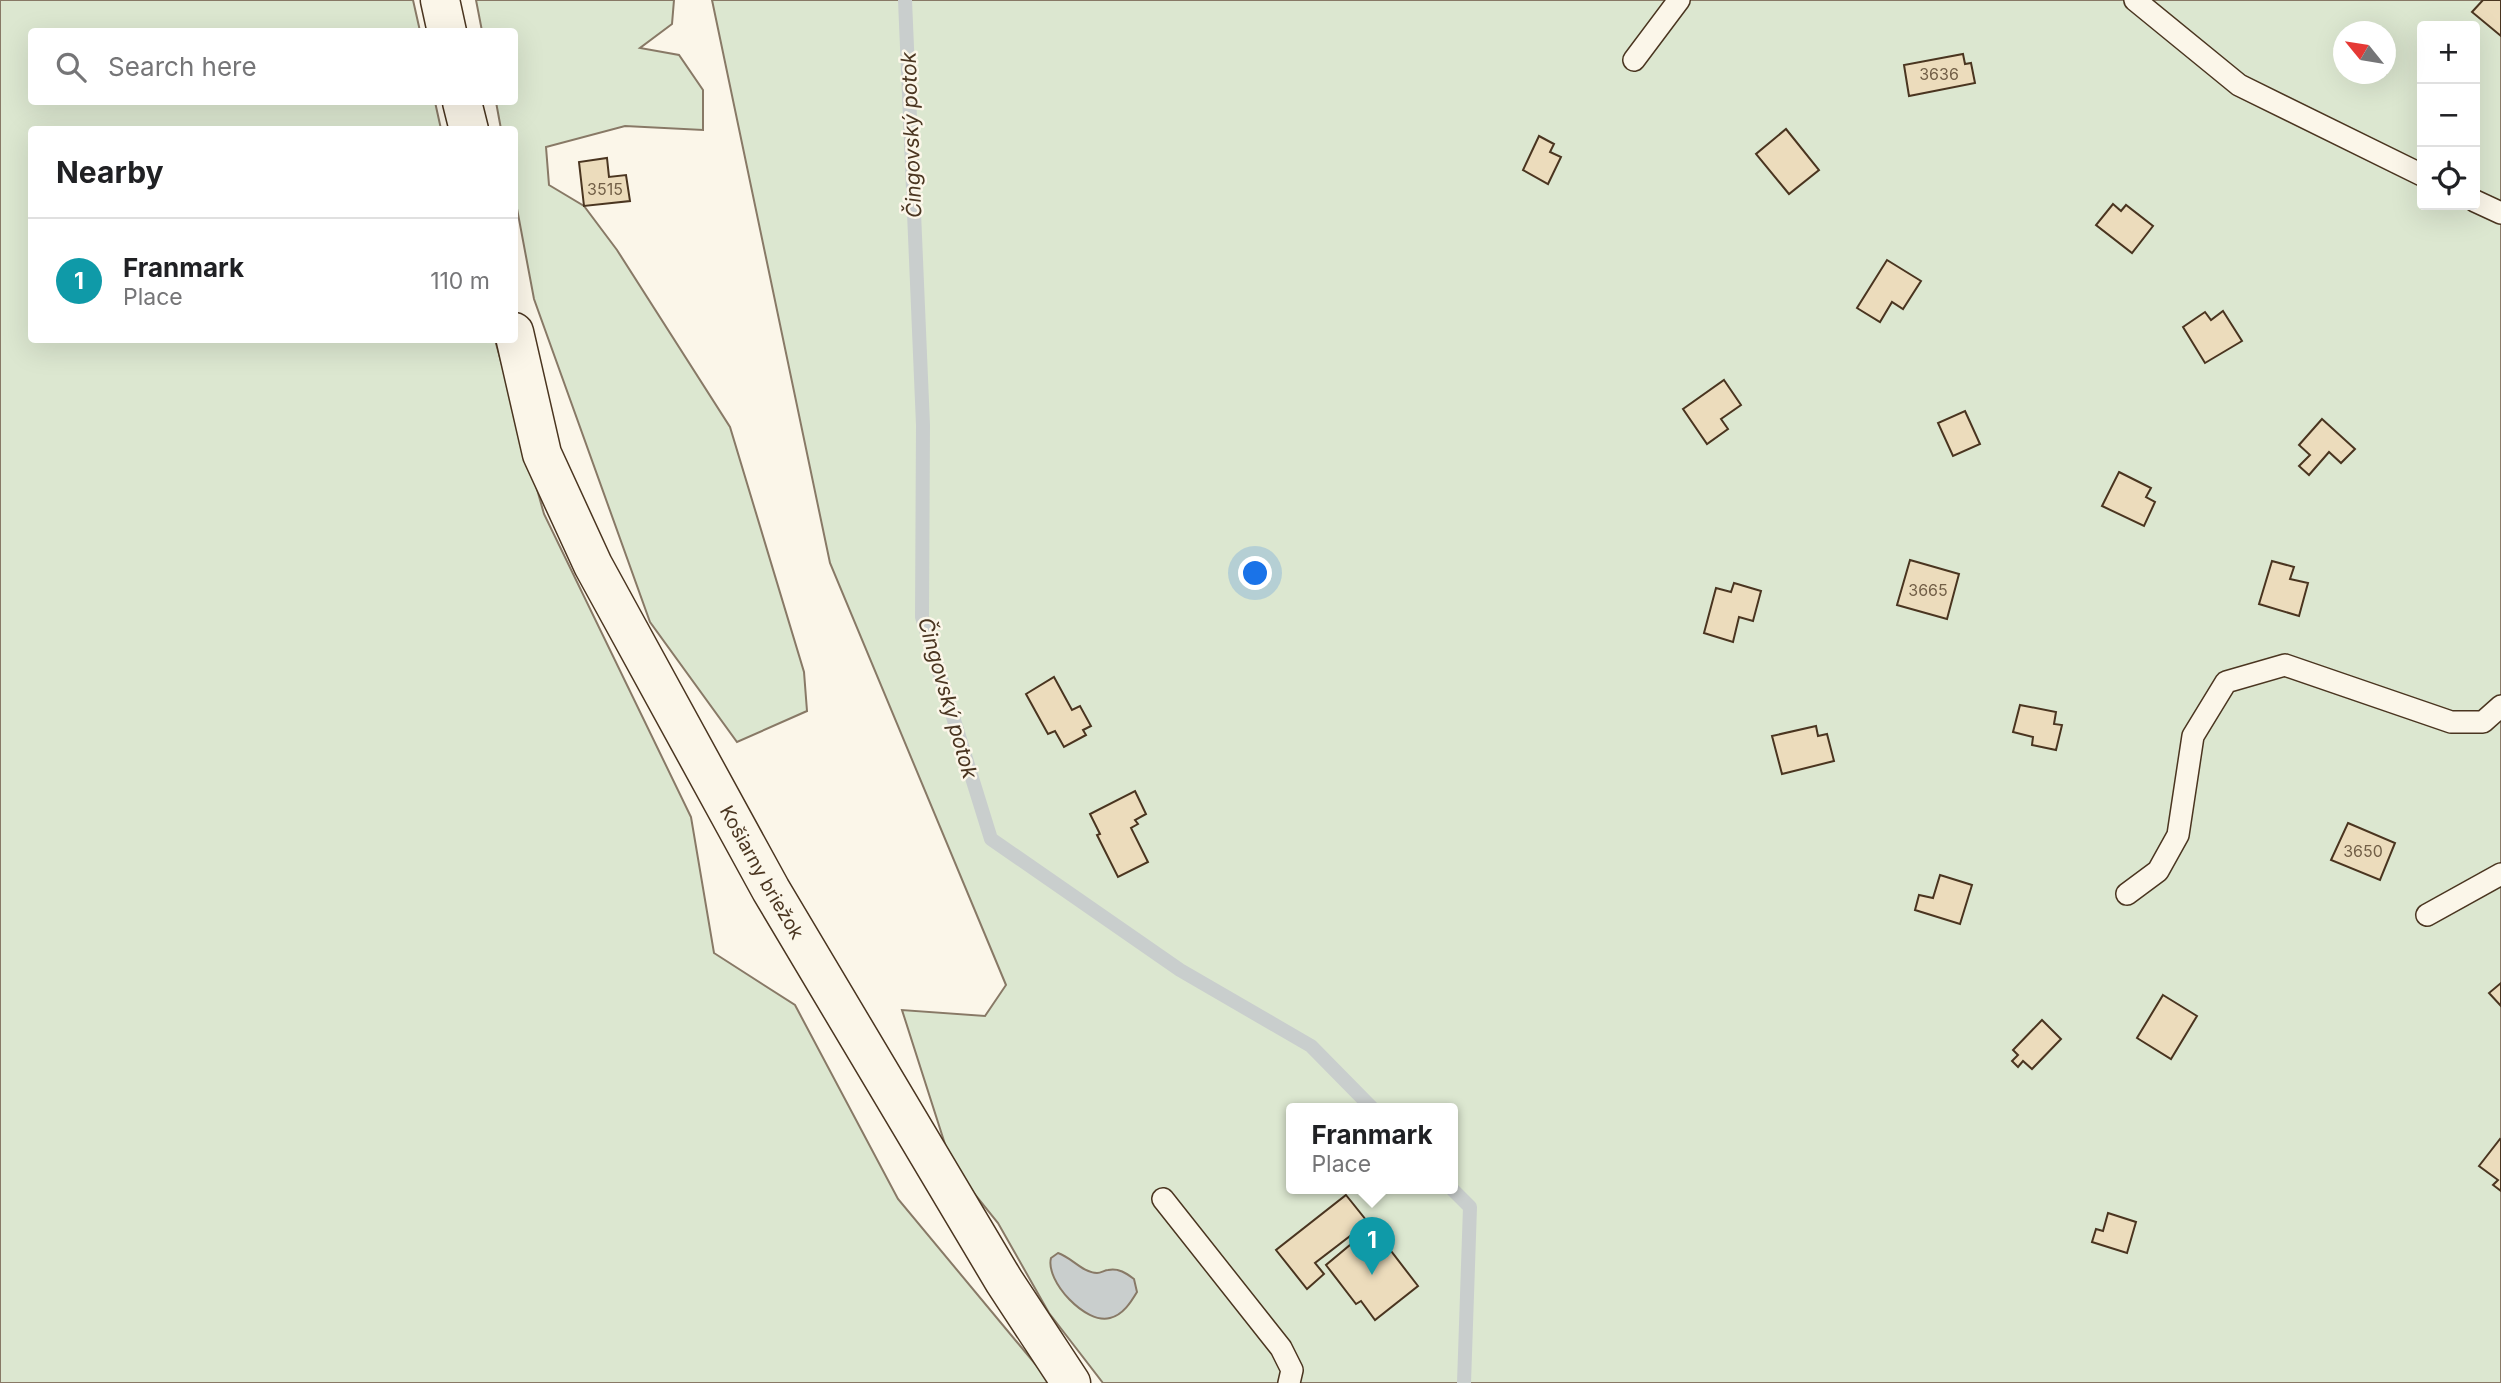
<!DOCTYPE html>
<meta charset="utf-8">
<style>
:root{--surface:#fff;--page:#f2f2f2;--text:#202124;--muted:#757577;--line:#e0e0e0;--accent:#111827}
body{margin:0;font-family:Inter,sans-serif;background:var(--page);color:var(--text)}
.controls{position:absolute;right:21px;top:21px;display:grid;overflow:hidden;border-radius:7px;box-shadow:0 7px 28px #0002}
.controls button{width:63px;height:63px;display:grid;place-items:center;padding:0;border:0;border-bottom:2px solid var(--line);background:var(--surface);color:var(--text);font:35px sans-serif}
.compass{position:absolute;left:2333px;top:21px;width:63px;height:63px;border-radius:50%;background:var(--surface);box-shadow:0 7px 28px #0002;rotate:300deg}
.you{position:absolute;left:1256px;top:574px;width:24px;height:24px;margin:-18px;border:5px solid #fff;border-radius:50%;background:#1a73e8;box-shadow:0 0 0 10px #1a73e833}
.badge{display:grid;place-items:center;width:46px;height:46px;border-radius:50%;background:var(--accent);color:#fff;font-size:23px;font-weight:700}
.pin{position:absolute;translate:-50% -58px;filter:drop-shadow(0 2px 4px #0008)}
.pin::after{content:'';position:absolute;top:37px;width:24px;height:21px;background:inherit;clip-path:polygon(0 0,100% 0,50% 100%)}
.popup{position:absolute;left:1286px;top:1103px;width:172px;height:91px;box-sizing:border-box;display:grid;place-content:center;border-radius:7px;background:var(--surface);filter:drop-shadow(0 2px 5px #0005);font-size:23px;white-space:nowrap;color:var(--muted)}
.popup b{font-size:26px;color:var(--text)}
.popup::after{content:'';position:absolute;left:50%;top:100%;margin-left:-14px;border:14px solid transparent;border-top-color:var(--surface)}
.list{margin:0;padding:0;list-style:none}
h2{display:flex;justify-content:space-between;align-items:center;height:91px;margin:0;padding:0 28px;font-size:30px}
h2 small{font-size:23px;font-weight:400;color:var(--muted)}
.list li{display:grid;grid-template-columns:46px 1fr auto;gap:21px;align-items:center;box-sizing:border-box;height:126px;padding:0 28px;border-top:2px solid var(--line)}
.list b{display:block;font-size:26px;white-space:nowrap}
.list p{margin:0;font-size:23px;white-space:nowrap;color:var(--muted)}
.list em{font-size:23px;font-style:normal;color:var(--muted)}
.icon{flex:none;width:38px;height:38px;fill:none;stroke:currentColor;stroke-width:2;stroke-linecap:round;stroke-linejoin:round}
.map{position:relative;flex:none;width:2501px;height:1383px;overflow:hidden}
.search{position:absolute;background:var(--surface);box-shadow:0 7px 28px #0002;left:28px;top:28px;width:490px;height:77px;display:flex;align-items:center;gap:18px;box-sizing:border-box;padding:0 24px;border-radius:7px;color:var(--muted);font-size:26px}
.panel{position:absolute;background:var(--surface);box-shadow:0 7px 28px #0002;left:28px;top:126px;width:490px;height:217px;border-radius:7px}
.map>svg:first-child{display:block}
.green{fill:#dce7d0;stroke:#887966;stroke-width:2;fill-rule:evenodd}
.water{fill:#c9cecd;stroke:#887966;stroke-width:2}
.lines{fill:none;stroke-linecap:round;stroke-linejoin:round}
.stream{stroke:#c9cecd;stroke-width:14}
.building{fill:#ecdcbc;stroke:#4a3520;stroke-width:2}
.service-casing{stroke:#4a3520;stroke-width:24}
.minor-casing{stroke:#4a3520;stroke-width:41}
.service{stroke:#fbf6e9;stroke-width:21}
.minor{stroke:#fbf6e9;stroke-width:38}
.labels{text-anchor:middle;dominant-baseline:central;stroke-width:5;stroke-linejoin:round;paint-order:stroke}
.number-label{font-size:16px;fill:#725f47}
.street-label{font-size:19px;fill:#4a3520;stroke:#fbf6e9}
.water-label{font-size:21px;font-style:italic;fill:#4a3520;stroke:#fbf6e9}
</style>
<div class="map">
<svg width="2501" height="1383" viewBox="0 0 2501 1383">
<rect width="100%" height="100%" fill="#fbf6e9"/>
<g class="green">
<path d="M 0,0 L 413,0 L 420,31 L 32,32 L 32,102 L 435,102 L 441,129 L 32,130 L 32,340 L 495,340 L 544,514 L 691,817 L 714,953 L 795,1005 L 898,1199 L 1051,1383 L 0,1383 Z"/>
<path d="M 476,0 L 674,0 L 672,24 L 640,48 L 679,55 L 703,90 L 703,130 L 625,126 L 546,147 L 549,185 L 584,206 L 617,250 L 730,427 L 804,672 L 807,711 L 737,742 L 650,622 L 534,299 L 515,198 L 514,130 L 501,129 L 496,102 L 514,102 L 514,32 L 482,31 Z"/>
<path d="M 712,0 L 2501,0 L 2501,1383 L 1103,1383 L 1049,1313 L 998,1223 L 952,1166 L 902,1010 L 985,1016 L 1006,985 L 830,563 ZM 2422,26 L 2475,26 L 2475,205 L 2422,205 ZM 2344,32 L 2386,32 L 2386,74 L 2344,74 ZM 1292,1109 L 1452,1109 L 1452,1189 L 1292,1189 Z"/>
</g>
<path class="water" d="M 1058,1253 C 1071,1257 1083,1273 1097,1273 C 1101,1273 1105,1270 1108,1270 C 1119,1268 1126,1273 1134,1279 L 1137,1292 C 1131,1302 1123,1315 1110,1318 C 1086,1325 1045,1281 1051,1258 Z"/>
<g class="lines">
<g class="stream">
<path d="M 905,0 L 923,425 L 922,617 L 991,839 L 1180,970 L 1311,1046 L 1373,1109"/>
<path d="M 1452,1189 L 1470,1207 L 1464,1383"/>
</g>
</g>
<g class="building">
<path d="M 2483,0 L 2501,0 L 2501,36 L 2472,12 Z"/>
<path d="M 1963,54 L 1965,64 L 1971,63 L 1975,83 L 1909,96 L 1904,65 Z"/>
<path d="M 1786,129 L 1819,170 L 1789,194 L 1756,154 Z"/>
<path d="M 1539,136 L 1554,144 L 1550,152 L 1561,157 L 1548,184 L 1523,170 Z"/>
<path d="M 607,158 L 609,177 L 626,175 L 630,201 L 584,206 L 579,162 Z"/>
<path d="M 2113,204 L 2121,211 L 2126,205 L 2153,226 L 2132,253 L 2096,225 Z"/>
<path d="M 1887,260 L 1921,281 L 1903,309 L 1892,302 L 1880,322 L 1857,308 Z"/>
<path d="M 2223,311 L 2242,341 L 2205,363 L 2183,327 L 2205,312 L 2211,320 Z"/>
<path d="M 1724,380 L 1741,405 L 1721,419 L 1728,429 L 1707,444 L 1683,409 Z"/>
<path d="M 1965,411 L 1980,444 L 1953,456 L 1938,423 Z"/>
<path d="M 2322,419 L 2355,449 L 2341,463 L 2329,452 L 2309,475 L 2299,466 L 2310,455 L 2299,445 Z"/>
<path d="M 2119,472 L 2151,488 L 2146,497 L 2155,502 L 2144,526 L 2102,506 Z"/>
<path d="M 1910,560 L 1959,574 L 1947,619 L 1897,605 Z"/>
<path d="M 2272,561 L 2294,567 L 2290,579 L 2308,583 L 2299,616 L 2259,604 Z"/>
<path d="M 1734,583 L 1761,591 L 1753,621 L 1739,617 L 1733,642 L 1704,633 L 1716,588 L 1731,592 Z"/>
<path d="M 1054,677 L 1072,710 L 1080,706 L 1091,726 L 1083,730 L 1086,735 L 1064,747 L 1055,731 L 1048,734 L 1026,694 Z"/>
<path d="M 2020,705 L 2056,712 L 2054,724 L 2062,725 L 2056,750 L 2032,745 L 2033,737 L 2013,732 Z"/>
<path d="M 1816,726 L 1818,736 L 1827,734 L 1834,761 L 1782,774 L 1772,736 Z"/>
<path d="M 1135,791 L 1146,814 L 1135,820 L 1138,824 L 1131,828 L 1148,862 L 1118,877 L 1097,835 L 1100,834 L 1090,814 Z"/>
<path d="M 2348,823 L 2395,843 L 2380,880 L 2331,860 Z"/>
<path d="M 1940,875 L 1972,885 L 1960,924 L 1915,910 L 1919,895 L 1933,898 Z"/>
<path d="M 2501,983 L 2501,1006 L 2489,993 Z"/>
<path d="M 2163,995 L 2197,1016 L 2171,1059 L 2137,1038 Z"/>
<path d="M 2042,1020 L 2061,1039 L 2032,1069 L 2023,1061 L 2018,1067 L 2012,1061 L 2018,1055 L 2013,1050 Z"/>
<path d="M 2500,1139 L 2501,1140 L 2501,1191 L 2493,1185 L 2498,1180 L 2479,1166 Z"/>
<path d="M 1346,1195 L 1386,1245 L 1376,1254 L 1358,1230 L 1315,1263 L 1324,1274 L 1307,1289 L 1276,1250 Z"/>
<path d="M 2108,1213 L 2136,1222 L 2127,1253 L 2092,1242 L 2096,1229 L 2103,1231 Z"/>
<path d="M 1356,1240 L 1375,1263 L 1391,1251 L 1418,1286 L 1375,1320 L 1361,1301 L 1356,1304 L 1326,1265 Z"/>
</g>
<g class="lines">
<defs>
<g id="service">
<path d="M 2135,0 L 2239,85 L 2422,175"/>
<path d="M 1634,60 L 1679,0"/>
<path d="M 2475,201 L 2501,213"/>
<path d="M 2127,894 L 2158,871 L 2178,835 L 2193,736 L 2226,682 L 2285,665 L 2451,722 L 2483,722 L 2501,706"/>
<path d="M 2427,915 L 2501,874"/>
<path d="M 1163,1199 L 1281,1348 L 1292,1370 L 1289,1383"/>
</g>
<g id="minor">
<path d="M 440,0 L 447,32"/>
<path d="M 462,102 L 469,130"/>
<path id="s1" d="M 514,332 L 542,454 L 593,565 L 771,890 L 1004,1281 L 1071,1383"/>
</g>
</defs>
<use href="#service" class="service-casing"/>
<use href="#minor" class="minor-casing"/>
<use href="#service" class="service"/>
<use href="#minor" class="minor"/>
</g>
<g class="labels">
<g class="number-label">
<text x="1939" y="74">3636</text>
<text x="605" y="189">3515</text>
<text x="1928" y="590">3665</text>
<text x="2363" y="851">3650</text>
</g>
<g class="street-label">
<text stroke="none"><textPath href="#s1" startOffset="598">Košiarny briežok</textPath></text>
</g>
<g class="water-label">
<text transform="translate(911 135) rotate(-92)">Čingovský potok</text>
<text transform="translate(948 698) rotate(74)">Čingovský potok</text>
</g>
</g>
</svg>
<div class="controls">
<button>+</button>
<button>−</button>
<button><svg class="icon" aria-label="locate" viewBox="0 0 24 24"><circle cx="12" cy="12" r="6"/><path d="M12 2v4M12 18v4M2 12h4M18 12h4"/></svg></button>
</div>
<svg class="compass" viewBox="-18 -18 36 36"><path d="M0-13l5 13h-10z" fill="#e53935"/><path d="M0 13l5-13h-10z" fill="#757577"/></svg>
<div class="you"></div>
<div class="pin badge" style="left:1372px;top:1275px;background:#0f9aa8">1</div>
<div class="popup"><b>Franmark</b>Place</div>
<div class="search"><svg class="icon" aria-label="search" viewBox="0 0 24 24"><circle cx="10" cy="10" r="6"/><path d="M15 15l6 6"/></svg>Search here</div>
<section class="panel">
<h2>Nearby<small></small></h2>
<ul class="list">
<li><span class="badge" style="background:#0f9aa8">1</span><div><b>Franmark</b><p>Place</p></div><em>110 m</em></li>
</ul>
</section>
</div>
